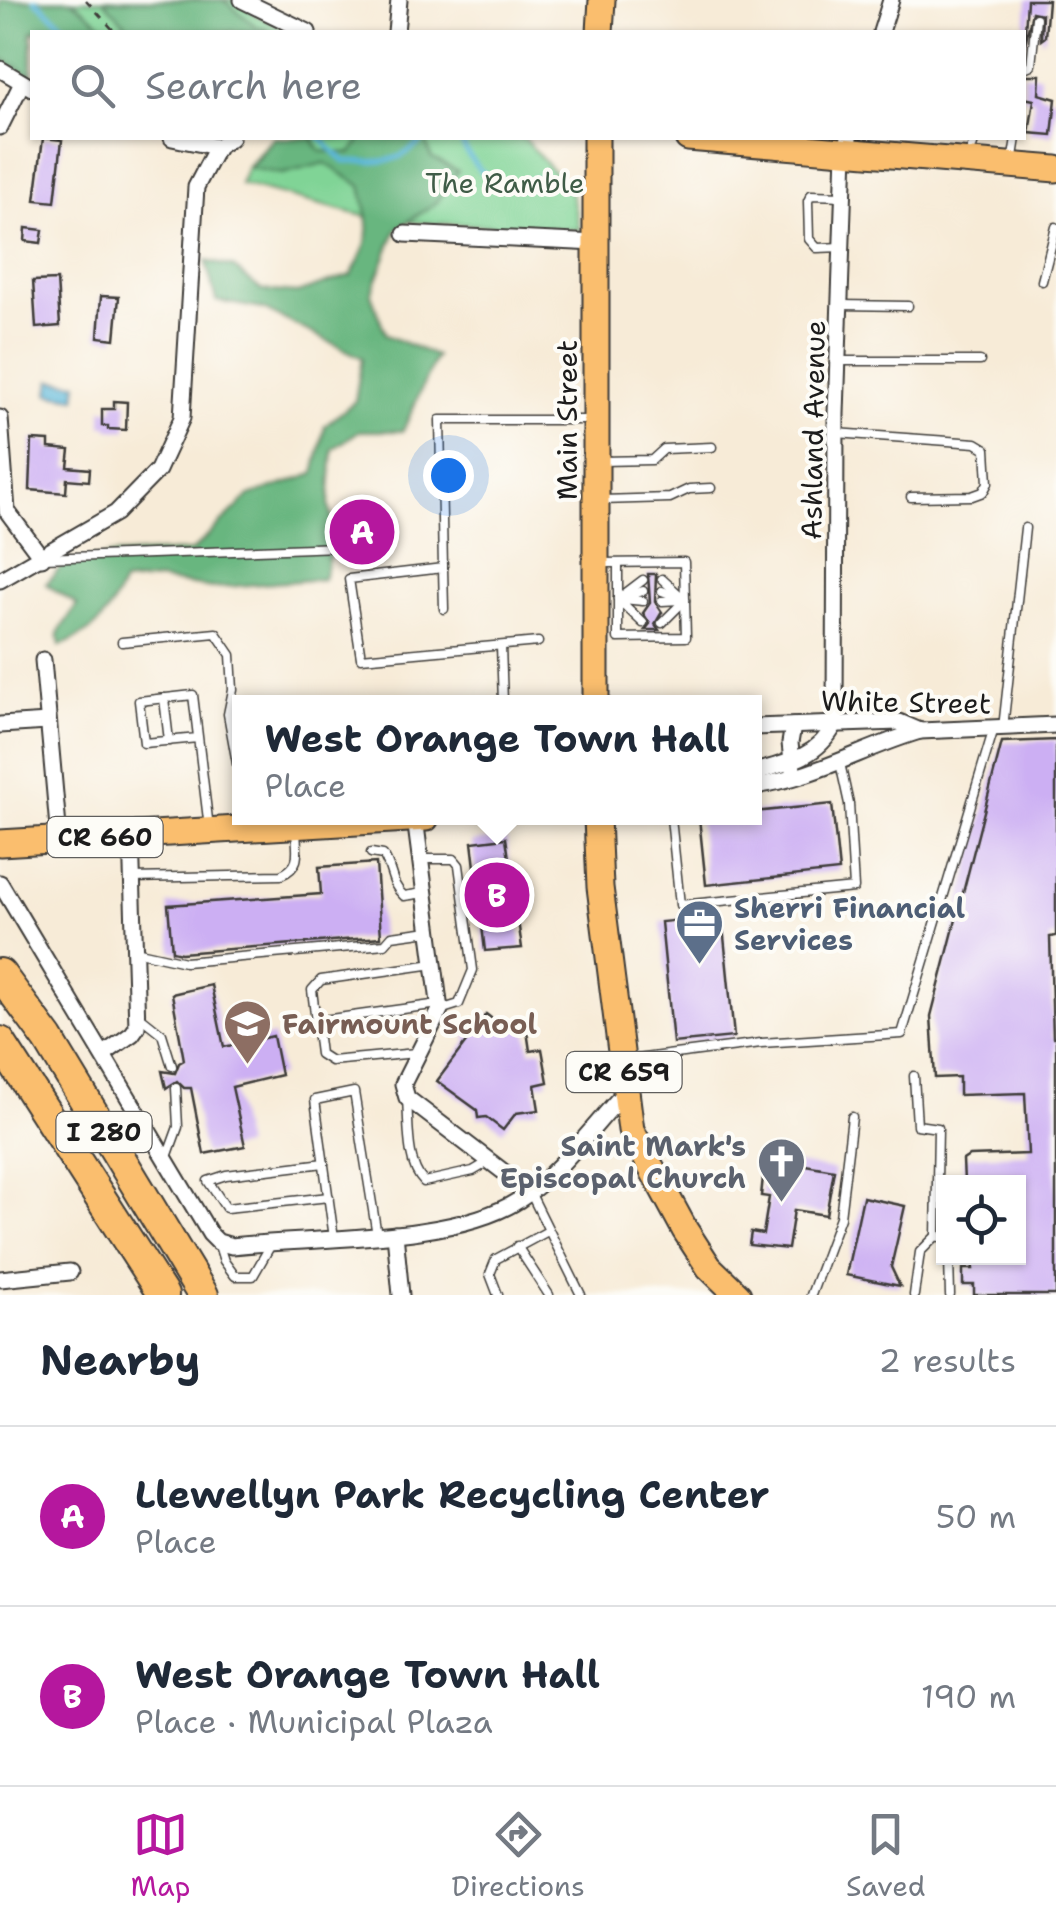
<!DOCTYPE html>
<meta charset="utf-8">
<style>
:root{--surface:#fff;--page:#f6f6f7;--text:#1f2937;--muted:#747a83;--line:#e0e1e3;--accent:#b5179e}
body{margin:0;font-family:"Shantell Sans",sans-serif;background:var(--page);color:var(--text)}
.controls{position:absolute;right:30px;bottom:30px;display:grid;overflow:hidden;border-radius:0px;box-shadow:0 2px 8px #0004}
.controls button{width:90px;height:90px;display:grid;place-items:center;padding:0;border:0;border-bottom:2px solid var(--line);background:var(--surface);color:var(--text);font:50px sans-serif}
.you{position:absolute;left:448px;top:475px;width:35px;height:35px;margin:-25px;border:8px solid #fff;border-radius:50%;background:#1a73e8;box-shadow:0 0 0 15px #1a73e833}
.badge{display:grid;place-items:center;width:65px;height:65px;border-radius:50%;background:var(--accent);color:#fff;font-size:32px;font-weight:700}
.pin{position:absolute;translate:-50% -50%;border:5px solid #fff;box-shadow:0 2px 10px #0006}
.popup{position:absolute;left:232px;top:695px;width:530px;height:130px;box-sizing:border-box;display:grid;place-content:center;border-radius:0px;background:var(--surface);filter:drop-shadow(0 2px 8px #0005);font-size:32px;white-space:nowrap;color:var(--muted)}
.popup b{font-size:38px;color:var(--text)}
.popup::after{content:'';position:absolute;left:50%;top:100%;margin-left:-20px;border:20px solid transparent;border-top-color:var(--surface)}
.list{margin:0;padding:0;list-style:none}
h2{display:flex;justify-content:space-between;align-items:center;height:130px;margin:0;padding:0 40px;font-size:42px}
h2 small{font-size:32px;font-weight:400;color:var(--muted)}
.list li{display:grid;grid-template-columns:65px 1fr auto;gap:30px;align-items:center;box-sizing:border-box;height:180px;padding:0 40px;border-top:2px solid var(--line)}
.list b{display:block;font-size:38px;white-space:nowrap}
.list p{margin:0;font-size:32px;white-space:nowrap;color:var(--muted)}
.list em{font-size:32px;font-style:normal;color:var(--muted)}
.icon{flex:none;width:55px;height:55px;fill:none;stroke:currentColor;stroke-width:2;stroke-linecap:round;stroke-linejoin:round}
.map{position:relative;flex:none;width:1056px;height:1295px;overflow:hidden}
.search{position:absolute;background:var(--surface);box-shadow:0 2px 8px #0004;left:30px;right:30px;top:30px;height:110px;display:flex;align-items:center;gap:25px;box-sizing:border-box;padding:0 35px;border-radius:0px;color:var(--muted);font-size:38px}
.sheet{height:490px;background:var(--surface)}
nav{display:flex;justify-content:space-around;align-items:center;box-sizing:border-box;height:140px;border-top:2px solid var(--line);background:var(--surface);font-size:28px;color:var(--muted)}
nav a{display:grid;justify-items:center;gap:5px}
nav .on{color:var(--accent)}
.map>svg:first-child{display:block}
.green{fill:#80d496;stroke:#4e7859;stroke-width:2.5}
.forest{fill:#68b67f;stroke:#42694e;stroke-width:2.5}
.water{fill:#5bb7d9;stroke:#3c6a7a;stroke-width:2.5}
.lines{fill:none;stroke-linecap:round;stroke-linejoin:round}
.stream{stroke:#5bb7d9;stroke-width:5}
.building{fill:#ccaff3}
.lane-casing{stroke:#3d3b38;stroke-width:11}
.street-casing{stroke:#3d3b38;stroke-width:19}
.primary-casing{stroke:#3d3b38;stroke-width:29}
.highway-casing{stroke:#3d3b38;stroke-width:34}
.path{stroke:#3d3b38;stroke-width:2.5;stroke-dasharray:8 8;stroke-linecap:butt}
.lane{stroke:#fff;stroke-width:8}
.street{stroke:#fff;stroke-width:15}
.primary{stroke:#fabe6e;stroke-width:25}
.highway{stroke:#fabe6e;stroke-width:30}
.labels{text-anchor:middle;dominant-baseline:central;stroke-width:8;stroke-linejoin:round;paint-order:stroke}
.shield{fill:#fdfcf7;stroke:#605f5e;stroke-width:2.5}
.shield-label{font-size:25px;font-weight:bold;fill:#1c1c1c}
.park-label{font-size:28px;fill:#3f5c47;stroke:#fdfcf7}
.street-label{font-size:28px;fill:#1c1c1c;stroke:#fdfcf7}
.service-label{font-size:28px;font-weight:bold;fill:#4e5e75;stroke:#fdfcf7;text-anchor:start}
.education-label{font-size:28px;font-weight:bold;fill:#785e54;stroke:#fdfcf7;text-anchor:start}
.worship-label{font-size:28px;font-weight:bold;fill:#5b616d;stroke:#fdfcf7;text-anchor:end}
</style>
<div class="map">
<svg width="1056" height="1295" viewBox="0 0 1056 1295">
<rect width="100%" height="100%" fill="#fdfcf7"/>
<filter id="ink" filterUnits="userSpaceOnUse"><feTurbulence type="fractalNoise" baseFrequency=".01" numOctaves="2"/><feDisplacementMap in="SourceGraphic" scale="20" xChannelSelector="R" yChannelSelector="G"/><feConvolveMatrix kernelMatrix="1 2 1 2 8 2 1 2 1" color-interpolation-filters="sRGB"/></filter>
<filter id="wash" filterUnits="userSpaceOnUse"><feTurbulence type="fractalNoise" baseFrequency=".0048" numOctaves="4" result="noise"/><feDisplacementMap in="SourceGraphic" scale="40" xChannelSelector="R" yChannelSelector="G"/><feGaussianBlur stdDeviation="2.25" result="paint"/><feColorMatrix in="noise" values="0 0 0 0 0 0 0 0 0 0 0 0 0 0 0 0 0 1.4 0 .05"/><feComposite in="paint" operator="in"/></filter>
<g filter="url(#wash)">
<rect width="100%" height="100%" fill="#f7ebd7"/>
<g class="green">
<path d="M 0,0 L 236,0 L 257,16 L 293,32 L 32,32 L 32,85 L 0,62 Z"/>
<path d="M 273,138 L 524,138 L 571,192 L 580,230 L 383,221 L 240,184 L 247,167 Z"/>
</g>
<g class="forest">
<path d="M 0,0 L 72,0 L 111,32 L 32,32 L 32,75 L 0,57 Z"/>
<path d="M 103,0 L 223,0 L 256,26 L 274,32 L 133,32 Z"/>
<path d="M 274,138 L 312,138 L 320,151 L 352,153 L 361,138 L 425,138 L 431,157 L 458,171 L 437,202 L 396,230 L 371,294 L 386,335 L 436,356 L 403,431 L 359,431 L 333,449 L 329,506 L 336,532 L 323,579 L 213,588 L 158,580 L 123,583 C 106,620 97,631 60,646 L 58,633 L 77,605 L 46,584 L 61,567 L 111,555 L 192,551 L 249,496 L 314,474 L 325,426 L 355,401 L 362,358 L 263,309 L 216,301 L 206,261 L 233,267 L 261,290 L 297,293 L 351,275 C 373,235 371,230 361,186 L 325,163 L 282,174 L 250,168 Z"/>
</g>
<path class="water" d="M 51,380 L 78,383 L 76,398 L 49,394 Z"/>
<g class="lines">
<g class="stream">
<path d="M 35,0 L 72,32"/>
<path d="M 320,138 L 344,161 C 381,162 397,166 425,138"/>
<path d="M 460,138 C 468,159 487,186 515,185 C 522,185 532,180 539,177"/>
</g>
</g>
<g id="blocks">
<g class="building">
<path d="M 1027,0 L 1048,0 L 1045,37 L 1041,40 L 1042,14 L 1032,12 L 1024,49 Z"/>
<path d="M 1024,75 L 1040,75 L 1039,94 L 1056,99 L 1052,135 L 1029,133 L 1034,100 L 1024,98 Z"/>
<path d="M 43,138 L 62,140 L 55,202 L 35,200 Z"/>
<path d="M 26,228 L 43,230 L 41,243 L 25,241 Z"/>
<path d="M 57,280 L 60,326 L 36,328 L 33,281 Z"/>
<path d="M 101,296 L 119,297 L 115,339 L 98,337 Z"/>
<path d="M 114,401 L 127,402 L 126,430 L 108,429 L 108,426 L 102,426 L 102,409 L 114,409 Z"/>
<path d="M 32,440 L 49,441 L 49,448 L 70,450 L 68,467 L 90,469 L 89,481 L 67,479 L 66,493 L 30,490 Z"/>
<path d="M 386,516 L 385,557 L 340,556 L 346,546 L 338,540 L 337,518 Z"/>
<path d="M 648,574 L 656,574 L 655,602 L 662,612 L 655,624 L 659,630 L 645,630 L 650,624 L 643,613 L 650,603 Z"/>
<path d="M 1056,740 L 1056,936 L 1050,937 L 1053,1037 L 1056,1037 L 1056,1295 L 974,1295 L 974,1285 L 963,1285 L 963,1269 L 973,1269 L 972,1258 L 1018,1258 L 1018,1182 L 964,1182 L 963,1160 L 969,1156 L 1028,1154 L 1025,1093 L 959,1095 L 959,1077 L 935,1078 L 931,1016 L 1002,742 Z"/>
<path d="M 832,804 L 839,871 L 706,885 L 699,818 L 754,818 L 754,812 Z"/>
<path d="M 506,838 L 522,948 L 485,951 L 472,842 Z"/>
<path d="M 376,863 L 381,937 L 181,953 L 172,951 L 168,905 L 321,894 L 319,867 Z"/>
<path d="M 722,916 L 734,1037 L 673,1043 L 661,922 Z"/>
<path d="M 211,985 L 224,1047 L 273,1036 L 281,1075 L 232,1087 L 245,1146 L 204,1154 L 191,1088 L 184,1088 L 177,1081 L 166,1088 L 162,1071 L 175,1073 L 179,1063 L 184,1060 L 172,994 Z"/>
<path d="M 486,1014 L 504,1028 L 526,1024 L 530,1051 L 542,1049 L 548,1082 L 535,1085 L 539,1110 L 516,1113 L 503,1130 L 486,1117 L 478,1118 L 477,1110 L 437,1081 L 467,1041 L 466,1033 L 473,1032 Z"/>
<path d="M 765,1158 L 834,1170 L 826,1215 L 794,1210 L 788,1249 L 749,1245 L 751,1232 L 763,1234 L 769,1197 L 761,1196 Z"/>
<path d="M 863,1197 L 905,1206 L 891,1267 L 900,1286 L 846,1275 Z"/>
</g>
</g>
</g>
<g filter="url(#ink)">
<use href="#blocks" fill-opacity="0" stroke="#3d3b38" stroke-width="2.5"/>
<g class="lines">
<defs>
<g id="lane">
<path d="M 1024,68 L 1031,65 L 1036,18"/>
<path d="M 969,157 L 975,138"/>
<path d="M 1012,163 L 1016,138"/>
<path d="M 842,247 L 817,248 L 809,239 L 808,201 L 811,195 L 844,196"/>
<path d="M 1042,281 L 1056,227"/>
<path d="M 840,305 L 908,306"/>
<path d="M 838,361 L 980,361"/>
<path d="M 836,433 L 976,443 L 986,449 L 988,483 L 983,492 L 972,496 L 911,497"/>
<path d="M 601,461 L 652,460 L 664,449 L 712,447"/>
<path d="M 601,500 L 670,498 L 689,489 L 711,488"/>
<path d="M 44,558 L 339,547"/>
<path d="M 601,563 L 684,562 L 686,637 L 618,638 L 618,563"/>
<path d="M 443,568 L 444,609"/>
<path d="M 662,579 L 685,600"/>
<path d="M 662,591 L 681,598"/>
<path d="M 627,596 L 643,591"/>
<path d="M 618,599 L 643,623"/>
<path d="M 618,599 L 643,580"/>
<path d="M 623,599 L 643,601"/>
<path d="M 662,601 L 680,600"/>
<path d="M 662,623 L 685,600"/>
<path d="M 122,642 L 216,633 L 231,655 L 233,690 L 228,714 L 240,780"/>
<path d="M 538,642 L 361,658 L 349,579 L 443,568 L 440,420 L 592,420"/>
<path d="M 501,646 L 503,702"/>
<path d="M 164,698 L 169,741"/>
<path d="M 1003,728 L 1025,528"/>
<path d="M 198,738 L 144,743 L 139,701 L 193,695 L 209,828"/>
<path d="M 671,818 L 680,905 L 854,888 L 849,804 L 840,763"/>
<path d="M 371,853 L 383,855 C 393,869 390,884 404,896 L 424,893"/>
<path d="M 420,859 L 454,859 L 459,865 L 473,970 L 459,1004 L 440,1010"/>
<path d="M 132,878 L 281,875 C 302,866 297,852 296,832"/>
<path d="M 135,951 L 185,962 L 385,944 L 392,936 L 429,931"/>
<path d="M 138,1015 L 162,1034 L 172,1066"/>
<path d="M 316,1021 L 439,1004"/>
<path d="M 416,1053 L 331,1061 L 320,1054 L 312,990 L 321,980 L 434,964"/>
<path d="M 628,1060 L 761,1043 L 902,1034 L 994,728"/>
<path d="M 914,1076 L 917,1125 L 938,1128 L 936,1236"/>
<path d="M 407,1099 C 409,1123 406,1165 424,1182 L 473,1171 L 490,1161"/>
<path d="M 166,1160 L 178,1127 L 176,1088"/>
<path d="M 324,1163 L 226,1175 L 208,1181 L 226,1208 L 329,1197"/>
<path d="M 530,1192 L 581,1295"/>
<path d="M 334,1238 L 315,1100 L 354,1092 L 377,1235"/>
<path d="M 218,1242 L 224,1261 L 235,1276 L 253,1276 L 272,1243"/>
<path d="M 517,1246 L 549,1295"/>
<path d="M 949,1258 L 950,1295"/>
<path d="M 498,1295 L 490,1274 L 496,1259 L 548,1231"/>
<path d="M 811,1295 L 840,1217 L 852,1117"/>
<path d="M 914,1295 L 920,1252 L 936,1236 L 944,1238"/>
</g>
<g id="street">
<path d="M 242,0 L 308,32"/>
<path d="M 396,32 L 399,0"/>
<path d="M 881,32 L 891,0"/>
<path d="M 0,69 L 32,88"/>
<path d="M 0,127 L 22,83"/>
<path d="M 172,138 L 217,147"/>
<path d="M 405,234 L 597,243"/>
<path d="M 0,418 L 7,511 L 42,558"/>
<path d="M 0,580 L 116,513 L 158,470 L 182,418 L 196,187 L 217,147 L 231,138"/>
<path d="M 43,660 L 59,839"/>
<path d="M 0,725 L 48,722"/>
<path d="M 754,727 L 899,722 L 920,731 L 1056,725"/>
<path d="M 793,771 L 790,743 L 793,726"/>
<path d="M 754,772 C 788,763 818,757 835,724 L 836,414 L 845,151 L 849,138"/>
<path d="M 754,786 C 814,778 863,748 920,731"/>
<path d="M 415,818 L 440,1010 L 403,1084 L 407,1098 L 530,1192"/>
<path d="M 0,883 L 210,1234 L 218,1242 L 232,1246 C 312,1237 452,1243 519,1200 C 558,1175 594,1125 626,1091"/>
<path d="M 104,1054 L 132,1034 L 137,1027 L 131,836"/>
<path d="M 395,1234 L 401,1295"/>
<path d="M 0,1279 L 70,1272"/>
</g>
<g id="primary">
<path d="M 600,32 L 602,0"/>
<path d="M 688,138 L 1056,169"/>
<path d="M 596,702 L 596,138"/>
<path d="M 597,818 L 600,887 L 631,1130 L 685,1230 L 709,1267 L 738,1295"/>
<path d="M 0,843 L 426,818"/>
</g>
<g id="highway">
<path d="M 0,974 L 48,1039 L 203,1295"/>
<path d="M 0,1042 L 163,1295"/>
</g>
</defs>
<use href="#lane" class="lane-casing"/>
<use href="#street" class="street-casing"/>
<use href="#primary" class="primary-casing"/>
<use href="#highway" class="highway-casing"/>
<path class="path" d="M 86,0 L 115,32"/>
<use href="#lane" class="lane"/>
<use href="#street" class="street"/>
<use href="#primary" class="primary"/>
<use href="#highway" class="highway"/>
</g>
</g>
<defs>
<symbol id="office-pin" viewBox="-11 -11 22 30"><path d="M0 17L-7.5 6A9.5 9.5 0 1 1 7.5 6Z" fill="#5c6f8a" stroke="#fdfcf7"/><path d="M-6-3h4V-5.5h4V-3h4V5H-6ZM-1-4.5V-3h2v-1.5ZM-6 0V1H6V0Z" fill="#fff"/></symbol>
<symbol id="school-pin" viewBox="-11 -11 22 30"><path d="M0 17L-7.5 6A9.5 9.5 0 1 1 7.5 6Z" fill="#8d6e63" stroke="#fdfcf7"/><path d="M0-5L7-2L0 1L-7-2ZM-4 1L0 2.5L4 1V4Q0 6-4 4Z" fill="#fff"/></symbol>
<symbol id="church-pin" viewBox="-11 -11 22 30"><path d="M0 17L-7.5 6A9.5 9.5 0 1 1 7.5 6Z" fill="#6b7280" stroke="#fdfcf7"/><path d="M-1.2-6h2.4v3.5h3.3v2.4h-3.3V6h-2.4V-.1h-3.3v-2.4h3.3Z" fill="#fff"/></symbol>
</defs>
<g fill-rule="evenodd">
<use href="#office-pin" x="672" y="896" width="55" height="75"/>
<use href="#school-pin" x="220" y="996" width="55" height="75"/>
<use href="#church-pin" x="754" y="1134" width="55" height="75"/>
</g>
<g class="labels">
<g class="shield">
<rect x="47.5" y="817" width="115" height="40" rx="8"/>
<rect x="566.5" y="1052" width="115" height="40" rx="8"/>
<rect x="56.5" y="1112" width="95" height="40" rx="8"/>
</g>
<g class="shield-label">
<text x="105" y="837">CR 660</text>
<text x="624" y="1072">CR 659</text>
<text x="104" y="1132">I 280</text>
</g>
<g class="park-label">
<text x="505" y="183">The Ramble</text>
</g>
<g class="street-label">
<text transform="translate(567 420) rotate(-90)">Main Street</text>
<text transform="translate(813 430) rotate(-89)">Ashland Avenue</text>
<text transform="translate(906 702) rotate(1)">White Street</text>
</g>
<g class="service-label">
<text x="734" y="908">Sherri Financial<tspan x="734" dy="32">Services</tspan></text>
</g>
<g class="education-label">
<text x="282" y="1024">Fairmount School</text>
</g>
<g class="worship-label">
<text x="746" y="1146">Saint Mark's<tspan x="746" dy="32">Episcopal Church</tspan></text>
</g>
</g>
</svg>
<div class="controls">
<button><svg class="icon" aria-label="locate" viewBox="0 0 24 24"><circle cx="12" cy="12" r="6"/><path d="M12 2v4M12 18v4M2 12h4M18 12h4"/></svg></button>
</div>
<div class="you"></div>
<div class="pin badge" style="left:362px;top:532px">A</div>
<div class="pin badge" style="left:497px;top:895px">B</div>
<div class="popup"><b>West Orange Town Hall</b>Place</div>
<div class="search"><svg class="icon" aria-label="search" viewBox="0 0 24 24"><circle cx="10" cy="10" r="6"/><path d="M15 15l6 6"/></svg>Search here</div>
</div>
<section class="sheet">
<h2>Nearby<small>2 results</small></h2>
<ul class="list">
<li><span class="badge">A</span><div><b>Llewellyn Park Recycling Center</b><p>Place</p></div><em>50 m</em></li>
<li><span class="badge">B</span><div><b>West Orange Town Hall</b><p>Place · Municipal Plaza</p></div><em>190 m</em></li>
</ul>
</section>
<nav>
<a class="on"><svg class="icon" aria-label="map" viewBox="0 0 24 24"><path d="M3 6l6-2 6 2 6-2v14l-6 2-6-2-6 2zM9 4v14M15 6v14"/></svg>Map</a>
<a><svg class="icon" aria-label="directions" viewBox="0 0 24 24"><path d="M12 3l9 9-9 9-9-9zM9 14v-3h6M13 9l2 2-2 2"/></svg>Directions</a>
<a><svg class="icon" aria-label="saved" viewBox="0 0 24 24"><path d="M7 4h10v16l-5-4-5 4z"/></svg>Saved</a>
</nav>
